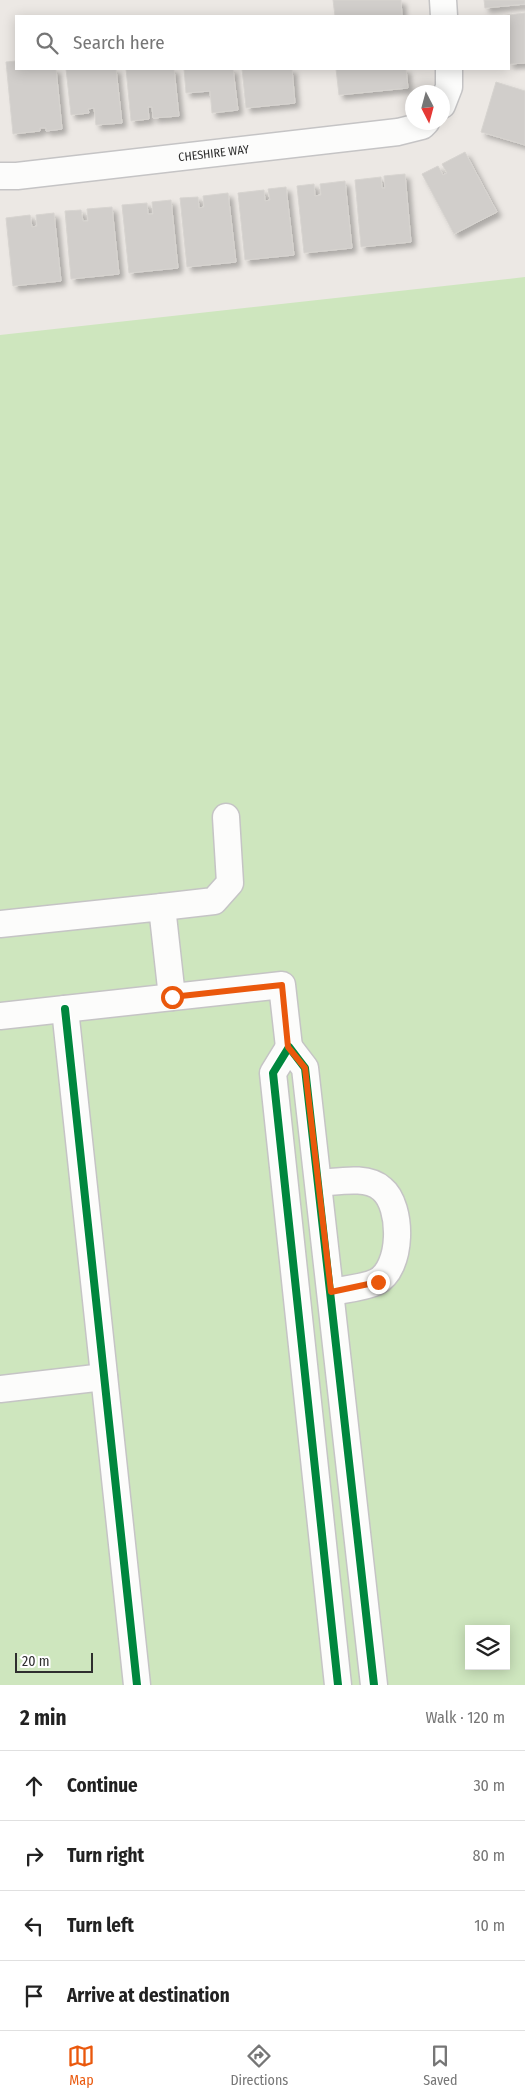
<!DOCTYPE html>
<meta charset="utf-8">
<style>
:root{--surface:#fff;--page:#f2f2f2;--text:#222;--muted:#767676;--line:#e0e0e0;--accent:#ea580c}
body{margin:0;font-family:"Fira Sans Condensed",sans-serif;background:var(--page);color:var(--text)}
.controls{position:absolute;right:15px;bottom:15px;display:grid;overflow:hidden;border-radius:0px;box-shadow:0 2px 12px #0003}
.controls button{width:45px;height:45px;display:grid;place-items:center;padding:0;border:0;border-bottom:1px solid var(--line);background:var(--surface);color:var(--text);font:25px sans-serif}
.compass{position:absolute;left:405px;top:85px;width:45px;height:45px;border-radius:50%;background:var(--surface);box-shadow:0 2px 12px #0003;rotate:174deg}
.scale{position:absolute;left:15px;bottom:12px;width:78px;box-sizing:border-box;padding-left:5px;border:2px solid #2e2e2e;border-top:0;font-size:14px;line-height:18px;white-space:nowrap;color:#2e2e2e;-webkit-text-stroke:4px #fff;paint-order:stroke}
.stop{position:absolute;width:15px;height:15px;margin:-11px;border:4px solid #ea580c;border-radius:50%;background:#fff}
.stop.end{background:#ea580c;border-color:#fff;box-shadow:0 1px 5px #0008}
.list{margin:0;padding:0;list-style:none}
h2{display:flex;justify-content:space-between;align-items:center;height:65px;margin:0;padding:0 20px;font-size:21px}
h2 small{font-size:16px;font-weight:400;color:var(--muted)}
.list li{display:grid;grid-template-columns:32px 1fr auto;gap:15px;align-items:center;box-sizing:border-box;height:70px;padding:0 20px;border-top:1px solid var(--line)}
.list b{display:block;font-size:19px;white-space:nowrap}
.list em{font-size:16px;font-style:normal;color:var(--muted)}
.icon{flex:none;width:28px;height:28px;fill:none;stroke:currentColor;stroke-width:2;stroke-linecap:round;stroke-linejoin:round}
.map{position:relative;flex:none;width:525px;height:1685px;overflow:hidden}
.search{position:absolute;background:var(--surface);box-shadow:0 2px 12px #0003;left:15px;right:15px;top:15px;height:55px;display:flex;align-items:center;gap:12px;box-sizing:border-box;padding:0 18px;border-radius:0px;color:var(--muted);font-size:19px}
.sheet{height:345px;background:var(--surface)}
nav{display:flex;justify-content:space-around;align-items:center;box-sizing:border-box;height:70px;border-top:1px solid var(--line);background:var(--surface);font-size:14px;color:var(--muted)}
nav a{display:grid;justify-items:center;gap:2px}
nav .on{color:var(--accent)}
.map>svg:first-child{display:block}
.green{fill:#cee6be;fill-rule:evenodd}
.building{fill:#d1cecb;stroke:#d7d4d0;filter:url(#shadow)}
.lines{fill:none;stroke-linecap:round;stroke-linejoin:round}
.minor-casing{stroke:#c5c4c5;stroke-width:29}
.minor{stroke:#fcfcfb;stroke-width:26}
.cycleway-casing{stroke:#fff;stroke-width:11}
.cycleway{stroke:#00873e;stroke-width:8}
.route{stroke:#ea580c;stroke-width:6}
.labels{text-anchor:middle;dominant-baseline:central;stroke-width:5;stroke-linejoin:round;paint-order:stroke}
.street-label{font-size:12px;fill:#2e2e2e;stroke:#fff}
</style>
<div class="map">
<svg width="525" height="1685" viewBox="0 0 525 1685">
<defs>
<filter id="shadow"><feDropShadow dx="4.5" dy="4.5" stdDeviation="2.5" flood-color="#0004"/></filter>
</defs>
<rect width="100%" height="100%" fill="#ece8e4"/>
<path class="green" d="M 525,277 L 525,1685 L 0,1685 L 0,335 ZM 469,1629 L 506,1629 L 506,1666 L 469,1666 Z"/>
<g class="building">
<path d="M 333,0 L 401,0 L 402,16 L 335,16 Z"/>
<path d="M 484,0 L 525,0 L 525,4 L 485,8 Z"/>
<path d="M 525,13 L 525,63 L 509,64 L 509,16 L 498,16 Z"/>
<path d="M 16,61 L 16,69 L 56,69 L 62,129 L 46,131 L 46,128 L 40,128 L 40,131 L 13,134 L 6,62 Z"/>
<path d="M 66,69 L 116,69 L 122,123 L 96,125 L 94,108 L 88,109 L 89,113 L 71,115 Z"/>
<path d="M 126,69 L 174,69 L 179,116 L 153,118 L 152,107 L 148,107 L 149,119 L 131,121 Z"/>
<path d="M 184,69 L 233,69 L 238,110 L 212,113 L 210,91 L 186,93 Z"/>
<path d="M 242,69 L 292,69 L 295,103 L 246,108 Z"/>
<path d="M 336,69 L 406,69 L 408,88 L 339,95 Z"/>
<path d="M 496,82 L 525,91 L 525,145 L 481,132 Z"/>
<path d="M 465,152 L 497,212 L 454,234 L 422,174 L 438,166 L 443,175 L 447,173 L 442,164 Z"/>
<path d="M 405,174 L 411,242 L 361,247 L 355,180 L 381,177 L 382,188 L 385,188 L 384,176 Z"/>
<path d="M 345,181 L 352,248 L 304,253 L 297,186 L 314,184 L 315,196 L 321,195 L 320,184 Z"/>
<path d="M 286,187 L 294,255 L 245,260 L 238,193 L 264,190 L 265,201 L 270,200 L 268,189 Z"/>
<path d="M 228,193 L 236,262 L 187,267 L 180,198 L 198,197 L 199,208 L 204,207 L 203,196 Z"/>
<path d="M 171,200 L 178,268 L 129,273 L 122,205 L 147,203 L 148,214 L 153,214 L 152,202 Z"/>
<path d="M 112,207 L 119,274 L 71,279 L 65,211 L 81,210 L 83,221 L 88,221 L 87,209 Z"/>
<path d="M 54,213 L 61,281 L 13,286 L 6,218 L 30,215 L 32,227 L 37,226 L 36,215 Z"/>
</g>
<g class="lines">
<defs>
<g id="minor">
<path d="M 443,0 L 444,16"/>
<path d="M 442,105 L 449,87 L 449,69"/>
<path id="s1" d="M 0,176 L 17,176 L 398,132 L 422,126 L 426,122"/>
<path d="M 162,907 L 214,901 L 230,883 L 226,817"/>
<path d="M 0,924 L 162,907 L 172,997"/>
<path d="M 65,1009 L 137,1685"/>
<path d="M 0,1016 L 282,985 L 289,1047"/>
<path d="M 319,1183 C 337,1182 367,1175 382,1189 C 403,1206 403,1269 376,1282 C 363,1288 345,1289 331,1292"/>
<path d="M 0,1389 L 104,1377"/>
<path d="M 338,1685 L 273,1073 L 289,1047 L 305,1068 L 374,1685"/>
</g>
</defs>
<use href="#minor" class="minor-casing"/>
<use href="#minor" class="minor"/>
<defs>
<g id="cycleway">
<path d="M 65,1009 L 137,1685"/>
<path d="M 338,1685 L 273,1073 L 289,1047 L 305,1068 L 374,1685"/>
</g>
</defs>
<use href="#cycleway" class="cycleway-casing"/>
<use href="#cycleway" class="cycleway"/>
</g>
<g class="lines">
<path class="route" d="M 172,997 L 282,985 L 288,1047 L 305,1068 L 331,1292 L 378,1282"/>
</g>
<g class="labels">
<g class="street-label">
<text stroke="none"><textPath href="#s1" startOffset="215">CHESHIRE WAY</textPath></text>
</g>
</g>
</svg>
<div class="controls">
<button><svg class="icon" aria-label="layers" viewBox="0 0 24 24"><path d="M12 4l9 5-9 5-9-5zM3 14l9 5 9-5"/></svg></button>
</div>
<svg class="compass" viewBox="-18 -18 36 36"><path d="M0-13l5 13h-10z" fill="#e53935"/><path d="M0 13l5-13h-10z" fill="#767676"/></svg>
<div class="scale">20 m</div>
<div class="stop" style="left:172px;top:997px"></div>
<div class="stop end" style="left:378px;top:1282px"></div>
<div class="search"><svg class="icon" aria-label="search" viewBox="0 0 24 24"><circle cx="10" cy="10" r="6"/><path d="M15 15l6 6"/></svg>Search here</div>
</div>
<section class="sheet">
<h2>2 min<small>Walk · 120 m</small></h2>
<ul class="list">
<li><svg class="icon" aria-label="ahead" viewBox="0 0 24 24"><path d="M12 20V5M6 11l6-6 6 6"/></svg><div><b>Continue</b></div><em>30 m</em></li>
<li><svg class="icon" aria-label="right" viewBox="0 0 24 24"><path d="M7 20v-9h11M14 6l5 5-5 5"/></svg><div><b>Turn right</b></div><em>80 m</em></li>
<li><svg class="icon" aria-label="left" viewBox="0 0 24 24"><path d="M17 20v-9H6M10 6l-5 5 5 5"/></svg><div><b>Turn left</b></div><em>10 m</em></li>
<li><svg class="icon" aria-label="arrive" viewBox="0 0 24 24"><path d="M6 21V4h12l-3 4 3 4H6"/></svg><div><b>Arrive at destination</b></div></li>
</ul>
</section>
<nav>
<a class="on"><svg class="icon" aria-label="map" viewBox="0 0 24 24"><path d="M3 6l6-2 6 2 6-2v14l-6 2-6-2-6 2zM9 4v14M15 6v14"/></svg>Map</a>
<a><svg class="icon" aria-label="directions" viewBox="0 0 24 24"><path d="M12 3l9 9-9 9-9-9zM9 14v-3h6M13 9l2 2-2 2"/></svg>Directions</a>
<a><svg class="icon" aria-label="saved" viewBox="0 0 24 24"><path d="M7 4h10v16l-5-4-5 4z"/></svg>Saved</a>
</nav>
